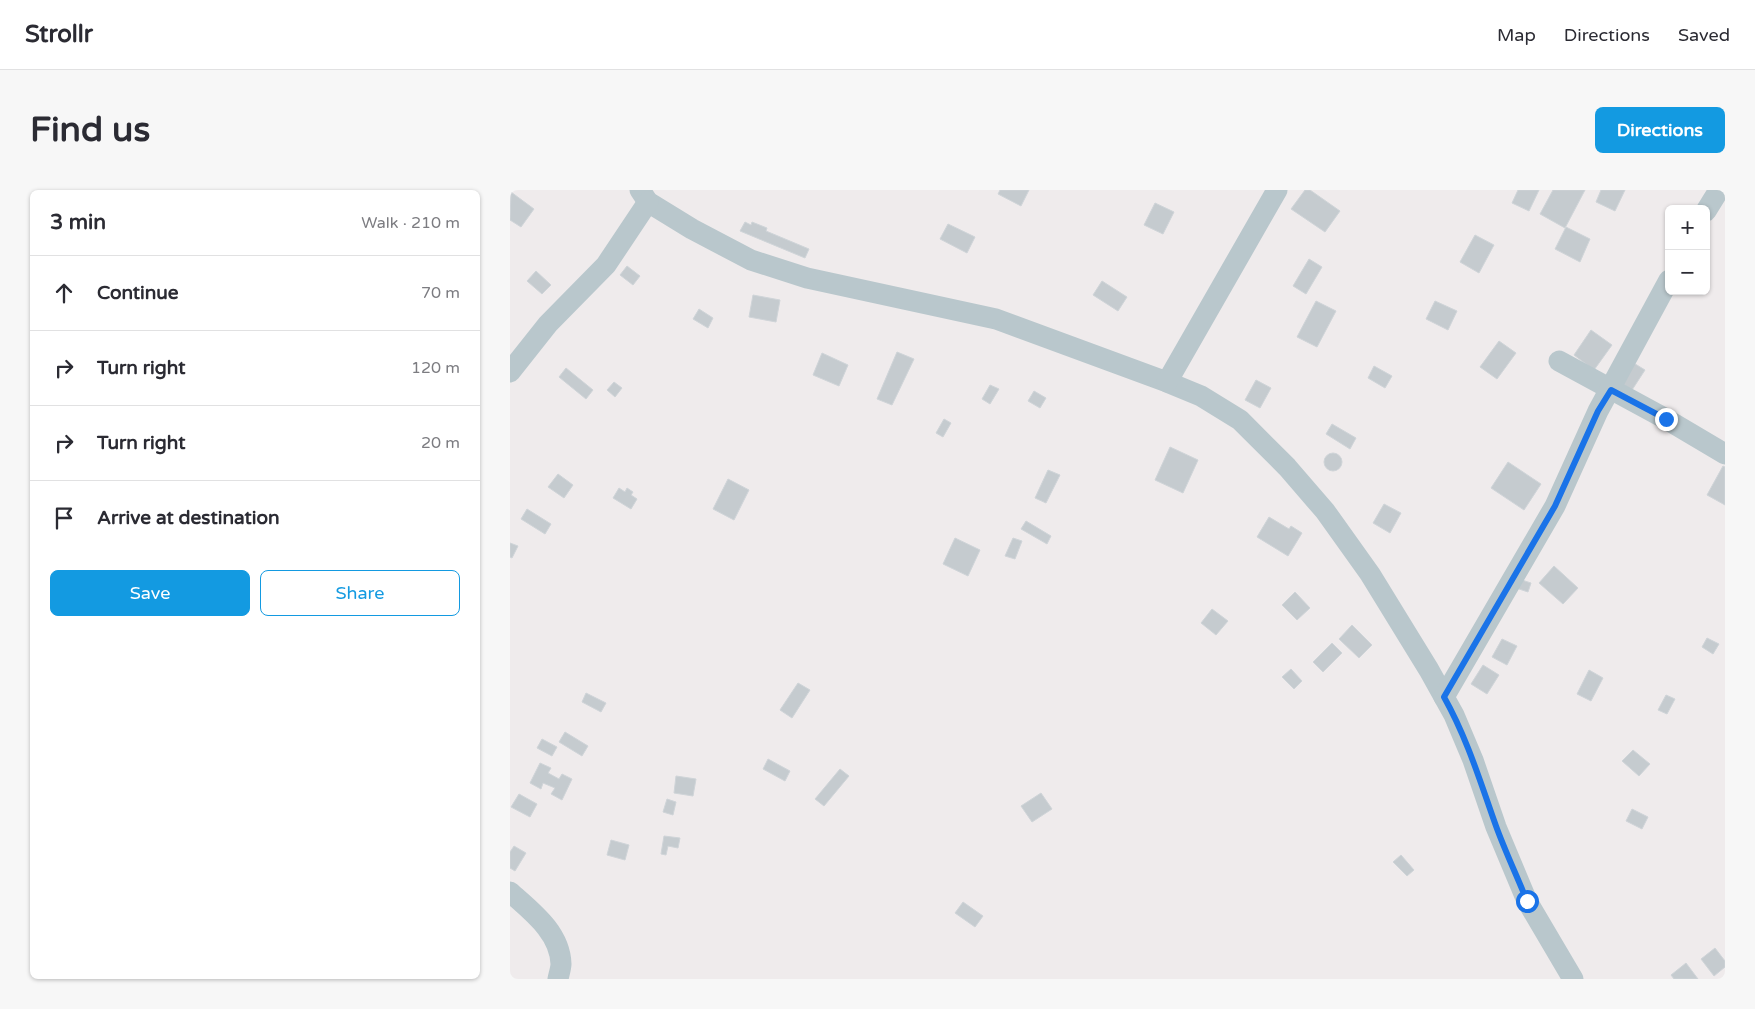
<!DOCTYPE html>
<meta charset="utf-8">
<style>
:root{--surface:#fff;--page:#f7f7f7;--text:#2b2b33;--muted:#7c7c81;--line:#e1e1e2;--accent:#139ae1}
body{margin:0;font-family:"Varela Round",sans-serif;background:var(--page);color:var(--text)}
.controls{position:absolute;right:15px;top:15px;display:grid;overflow:hidden;border-radius:8px;box-shadow:0 1px 4px #0004}
.controls button{width:45px;height:45px;display:grid;place-items:center;padding:0;border:0;border-bottom:1px solid var(--line);background:var(--surface);color:var(--text);font:25px sans-serif}
.stop{position:absolute;width:15px;height:15px;margin:-11px;border:4px solid #1a73e8;border-radius:50%;background:#fff}
.stop.end{background:#1a73e8;border-color:#fff;box-shadow:0 1px 5px #0008}
.list{margin:0;padding:0;list-style:none}
h2{display:flex;justify-content:space-between;align-items:center;height:65px;margin:0;padding:0 20px;font-size:21px}
h2 small{font-size:16px;font-weight:400;color:var(--muted)}
.list li{display:grid;grid-template-columns:32px 1fr auto;gap:15px;align-items:center;box-sizing:border-box;height:75px;padding:0 20px;border-top:1px solid var(--line)}
.list b{display:block;font-size:19px;white-space:nowrap}
.list em{font-size:16px;font-style:normal;color:var(--muted)}
.actions{display:flex;gap:10px;padding:15px 20px}
.actions a{flex:1;padding:11px 0;border:1px solid var(--accent);border-radius:8px;text-align:center;font-size:18px;color:var(--accent)}
.actions .main{background:var(--accent);color:#fff}
.icon{flex:none;width:28px;height:28px;fill:none;stroke:currentColor;stroke-width:2;stroke-linecap:round;stroke-linejoin:round}
.map{position:relative;flex:none;width:1215px;height:789px;overflow:hidden;border-radius:8px}
header{display:flex;align-items:center;gap:30px;box-sizing:border-box;height:70px;padding:0 25px;background:var(--surface);border-bottom:1px solid var(--line)}
header strong{font-size:24px}
nav{display:flex;gap:28px;margin-inline-start:auto;font-size:18px}
.intro{display:flex;align-items:center;justify-content:space-between;box-sizing:border-box;height:120px;padding:0 30px}
h1{margin:0;font-size:35px}
.button{padding:12px 22px;border-radius:8px;background:var(--accent);color:#fff;font-size:18px;font-weight:700}
main{display:flex;gap:30px;padding:0 30px}
aside{flex:1;background:var(--surface);border-radius:8px;box-shadow:0 1px 4px #0004}
.map>svg:first-child{display:block}
.building{fill:#c5cbcf;stroke:#cfd4d8}
.lines{fill:none;stroke-linecap:round;stroke-linejoin:round}
.minor{stroke:#b9c7cc;stroke-width:21}
.route{stroke:#1a73e8;stroke-width:6}
</style>
<header>
<strong>Strollr</strong>
<nav><a>Map</a><a>Directions</a><a>Saved</a></nav>
</header>
<div class="intro"><h1>Find us</h1><a class="button">Directions</a></div>
<main>
<aside>
<h2>3 min<small>Walk · 210 m</small></h2>
<ul class="list">
<li><svg class="icon" aria-label="ahead" viewBox="0 0 24 24"><path d="M12 20V5M6 11l6-6 6 6"/></svg><div><b>Continue</b></div><em>70 m</em></li>
<li><svg class="icon" aria-label="right" viewBox="0 0 24 24"><path d="M7 20v-9h11M14 6l5 5-5 5"/></svg><div><b>Turn right</b></div><em>120 m</em></li>
<li><svg class="icon" aria-label="right" viewBox="0 0 24 24"><path d="M7 20v-9h11M14 6l5 5-5 5"/></svg><div><b>Turn right</b></div><em>20 m</em></li>
<li><svg class="icon" aria-label="arrive" viewBox="0 0 24 24"><path d="M6 21V4h12l-3 4 3 4H6"/></svg><div><b>Arrive at destination</b></div></li>
</ul>
<div class="actions"><a class="main">Save</a><a>Share</a></div>
</aside>
<div class="map">
<svg width="1215" height="789" viewBox="0 0 1215 789">
<rect width="100%" height="100%" fill="#efebec"/>
<g class="building">
<path d="M 490,0 L 519,0 L 511,16 L 488,4 Z"/>
<path d="M 795,0 L 800,0 L 830,21 L 815,42 L 781,19 Z"/>
<path d="M 1008,0 L 1029,0 L 1019,21 L 1002,13 Z"/>
<path d="M 1043,0 L 1075,0 L 1055,38 L 1030,24 Z"/>
<path d="M 1091,0 L 1115,0 L 1105,21 L 1086,12 Z"/>
<path d="M 1,2 L 24,19 L 11,37 L 0,30 Z"/>
<path d="M 645,13 L 664,22 L 653,44 L 634,35 Z"/>
<path d="M 235,32 L 241,35 L 242,32 L 257,38 L 256,41 L 299,59 L 295,68 L 230,41 Z"/>
<path d="M 438,34 L 465,47 L 457,63 L 430,49 Z"/>
<path d="M 1056,37 L 1080,49 L 1070,72 L 1045,59 Z"/>
<path d="M 965,45 L 984,55 L 969,83 L 950,72 Z"/>
<path d="M 799,69 L 812,77 L 796,104 L 783,96 Z"/>
<path d="M 117,76 L 130,86 L 123,95 L 110,85 Z"/>
<path d="M 26,81 L 41,95 L 32,104 L 17,91 Z"/>
<path d="M 592,91 L 617,107 L 608,121 L 583,105 Z"/>
<path d="M 243,105 L 270,110 L 266,132 L 239,127 Z"/>
<path d="M 806,111 L 826,121 L 807,157 L 787,147 Z"/>
<path d="M 925,111 L 947,121 L 938,140 L 916,129 Z"/>
<path d="M 189,119 L 203,128 L 198,138 L 183,129 Z"/>
<path d="M 1081,140 L 1102,155 L 1084,180 L 1064,165 Z"/>
<path d="M 989,151 L 1006,163 L 987,189 L 970,177 Z"/>
<path d="M 387,162 L 404,169 L 382,215 L 367,209 Z"/>
<path d="M 312,163 L 338,175 L 329,196 L 303,185 Z"/>
<path d="M 1122,172 L 1135,180 L 1122,200 L 1109,192 Z"/>
<path d="M 864,176 L 882,186 L 875,198 L 858,188 Z"/>
<path d="M 56,178 L 83,200 L 76,209 L 49,187 Z"/>
<path d="M 746,190 L 761,198 L 750,218 L 735,210 Z"/>
<path d="M 104,192 L 112,198 L 105,207 L 97,200 Z"/>
<path d="M 480,195 L 489,199 L 480,214 L 472,209 Z"/>
<path d="M 524,201 L 536,208 L 530,218 L 518,211 Z"/>
<path d="M 434,229 L 441,233 L 433,247 L 426,243 Z"/>
<path d="M 822,234 L 846,248 L 840,259 L 816,244 Z"/>
<path d="M 660,257 L 688,270 L 673,303 L 645,290 Z"/>
<circle cx="823" cy="272" r="9"/>
<path d="M 998,272 L 1031,294 L 1014,320 L 981,298 Z"/>
<path d="M 1213,276 L 1215,277 L 1215,315 L 1197,305 Z"/>
<path d="M 538,280 L 550,285 L 536,313 L 525,308 Z"/>
<path d="M 48,284 L 63,295 L 54,308 L 38,297 Z"/>
<path d="M 218,289 L 239,300 L 224,330 L 203,319 Z"/>
<path d="M 109,298 L 115,302 L 117,298 L 123,302 L 121,305 L 127,309 L 121,319 L 103,308 Z"/>
<path d="M 874,314 L 891,323 L 880,343 L 863,333 Z"/>
<path d="M 17,319 L 41,334 L 35,344 L 11,329 Z"/>
<path d="M 759,327 L 779,339 L 781,336 L 792,343 L 778,366 L 747,347 Z"/>
<path d="M 516,331 L 541,346 L 537,354 L 511,339 Z"/>
<path d="M 445,348 L 470,360 L 458,386 L 433,374 Z"/>
<path d="M 503,348 L 512,351 L 505,369 L 495,366 Z"/>
<path d="M 0,353 L 8,356 L 2,368 L 0,367 Z"/>
<path d="M 1044,376 L 1068,398 L 1053,414 L 1029,393 Z"/>
<path d="M 1009,389 L 1021,393 L 1018,402 L 1006,398 Z"/>
<path d="M 785,402 L 800,418 L 787,430 L 772,415 Z"/>
<path d="M 702,419 L 718,431 L 706,445 L 691,433 Z"/>
<path d="M 842,435 L 862,455 L 849,468 L 829,449 Z"/>
<path d="M 1197,448 L 1209,454 L 1203,464 L 1192,457 Z"/>
<path d="M 992,449 L 1007,456 L 997,475 L 982,467 Z"/>
<path d="M 822,453 L 832,463 L 813,482 L 803,472 Z"/>
<path d="M 973,475 L 989,485 L 977,504 L 961,494 Z"/>
<path d="M 781,479 L 792,491 L 784,499 L 772,487 Z"/>
<path d="M 1079,480 L 1093,488 L 1081,511 L 1067,504 Z"/>
<path d="M 288,493 L 300,500 L 282,528 L 270,520 Z"/>
<path d="M 76,503 L 96,513 L 91,522 L 72,512 Z"/>
<path d="M 1156,505 L 1165,509 L 1157,524 L 1148,520 Z"/>
<path d="M 55,542 L 78,556 L 72,566 L 49,552 Z"/>
<path d="M 32,549 L 47,557 L 42,566 L 27,558 Z"/>
<path d="M 1123,560 L 1140,574 L 1129,586 L 1112,571 Z"/>
<path d="M 258,569 L 280,581 L 275,591 L 253,579 Z"/>
<path d="M 30,573 L 41,578 L 38,583 L 49,589 L 52,584 L 62,589 L 52,610 L 41,604 L 45,598 L 33,593 L 31,599 L 20,593 Z"/>
<path d="M 330,579 L 339,586 L 314,616 L 305,609 Z"/>
<path d="M 166,586 L 186,589 L 183,606 L 164,603 Z"/>
<path d="M 531,603 L 542,619 L 522,632 L 511,616 Z"/>
<path d="M 9,604 L 27,614 L 20,627 L 1,617 Z"/>
<path d="M 157,609 L 166,612 L 163,625 L 153,622 Z"/>
<path d="M 1122,619 L 1138,627 L 1132,639 L 1116,631 Z"/>
<path d="M 154,646 L 170,648 L 168,658 L 158,656 L 156,665 L 151,664 Z"/>
<path d="M 101,650 L 119,655 L 115,670 L 97,665 Z"/>
<path d="M 4,656 L 16,663 L 5,681 L 0,678 L 0,662 Z"/>
<path d="M 891,665 L 904,680 L 897,686 L 883,672 Z"/>
<path d="M 453,712 L 473,726 L 465,737 L 445,723 Z"/>
<path d="M 1205,758 L 1215,771 L 1215,777 L 1204,786 L 1191,769 Z"/>
<path d="M 1176,773 L 1188,789 L 1164,789 L 1161,785 Z"/>
</g>
<g class="lines">
<g class="minor">
<path d="M 130,0 L 138,12 L 182,39 L 241,70 L 297,88 L 486,129 L 657,192 L 691,206 L 730,230 L 777,277 L 815,321 L 860,384 L 919,480 L 944,525 L 963,570 L 986,637 L 1017,711 L 1063,789"/>
<path d="M 1196,21 L 1209,0"/>
<path d="M 1049,171 L 1156,229 L 1215,264"/>
<path d="M 0,182 L 38,134 L 96,75 L 138,12"/>
<path d="M 657,192 L 767,0"/>
<path d="M 934,507 L 1045,316 L 1088,221 L 1159,90"/>
<path d="M 0,702 C 21,721 50,742 51,774 C 51,778 49,784 48,789"/>
</g>
</g>
<g class="lines">
<path class="route" d="M 1017,711 C 1007,686 995,661 986,636 C 970,591 957,548 934,507 L 1045,316 L 1088,221 L 1101,200 L 1156,229"/>
</g>
</svg>
<div class="controls">
<button>+</button>
<button>−</button>
</div>
<div class="stop" style="left:1017px;top:711px"></div>
<div class="stop end" style="left:1156px;top:229px"></div>
</div>
</main>
